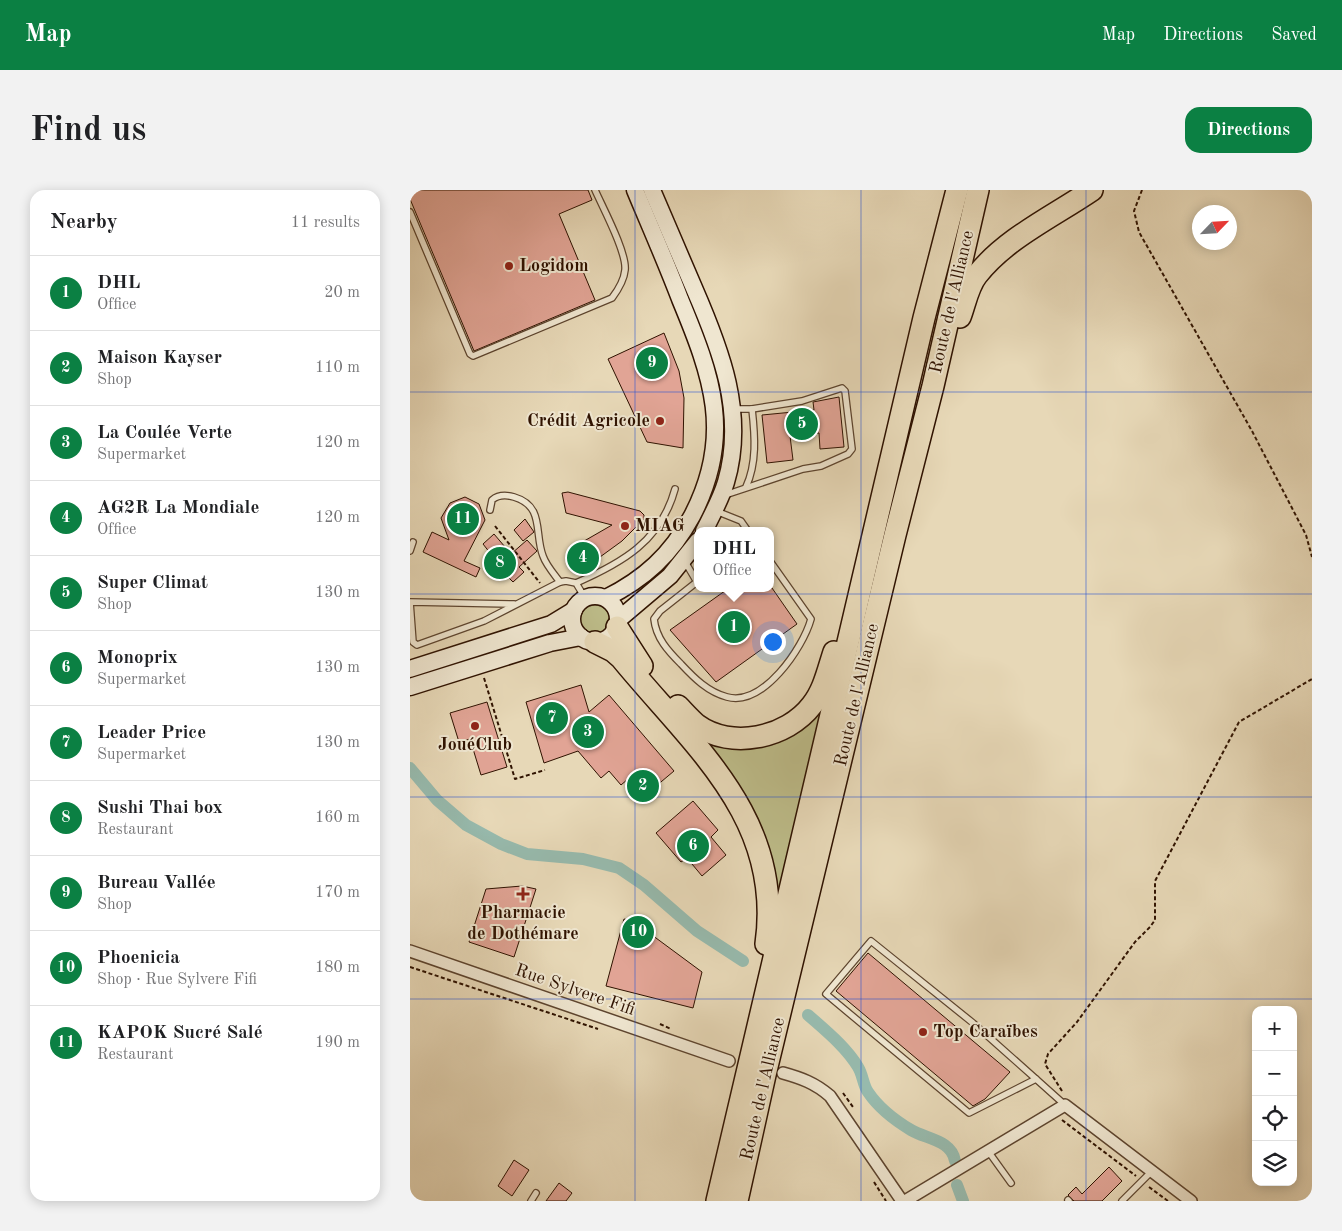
<!DOCTYPE html>
<meta charset="utf-8">
<style>
:root{--surface:#fff;--page:#f2f2f2;--text:#202124;--muted:#757577;--line:#e0e0e0;--accent:#0b8043}
body{margin:0;font-family:"Old Standard TT",serif;background:var(--page);color:var(--text)}
.controls{position:absolute;right:15px;bottom:15px;display:grid;overflow:hidden;border-radius:10px;box-shadow:0 2px 12px #0003}
.controls button{width:45px;height:45px;display:grid;place-items:center;padding:0;border:0;border-bottom:1px solid var(--line);background:var(--surface);color:var(--text);font:25px sans-serif}
.compass{position:absolute;left:782px;top:15px;width:45px;height:45px;border-radius:50%;background:var(--surface);box-shadow:0 2px 12px #0003;rotate:65deg}
.you{position:absolute;left:362px;top:451px;width:18px;height:18px;margin:-12px;border:4px solid #fff;border-radius:50%;background:#1a73e8;box-shadow:0 0 0 8px #1a73e833}
.badge{display:grid;place-items:center;width:32px;height:32px;border-radius:50%;background:var(--accent);color:#fff;font-size:16px;font-weight:700}
.pin{position:absolute;translate:-50% -50%;border:2px solid #fff;box-shadow:0 1px 5px #0006}
.popup{position:absolute;left:284px;top:337px;width:80px;height:65px;box-sizing:border-box;display:grid;place-content:center;border-radius:10px;background:var(--surface);filter:drop-shadow(0 1px 4px #0005);font-size:16px;white-space:nowrap;color:var(--muted)}
.popup b{font-size:19px;color:var(--text)}
.popup::after{content:'';position:absolute;left:50%;top:100%;margin-left:-10px;border:10px solid transparent;border-top-color:var(--surface)}
.list{margin:0;padding:0;list-style:none}
h2{display:flex;justify-content:space-between;align-items:center;height:65px;margin:0;padding:0 20px;font-size:21px}
h2 small{font-size:16px;font-weight:400;color:var(--muted)}
.list li{display:grid;grid-template-columns:32px 1fr auto;gap:15px;align-items:center;box-sizing:border-box;height:75px;padding:0 20px;border-top:1px solid var(--line)}
.list b{display:block;font-size:19px;white-space:nowrap}
.list p{margin:0;font-size:16px;white-space:nowrap;color:var(--muted)}
.list em{font-size:16px;font-style:normal;color:var(--muted)}
.icon{flex:none;width:28px;height:28px;fill:none;stroke:currentColor;stroke-width:2;stroke-linecap:round;stroke-linejoin:round}
.map{position:relative;flex:none;width:902px;height:1011px;overflow:hidden;border-radius:15px}
header{display:flex;align-items:center;gap:30px;box-sizing:border-box;height:70px;padding:0 25px;background:var(--accent);color:#fff}
header strong{font-size:24px}
nav{display:flex;gap:28px;margin-inline-start:auto;font-size:18px}
.intro{display:flex;align-items:center;justify-content:space-between;box-sizing:border-box;height:120px;padding:0 30px}
h1{margin:0;font-size:35px}
.button{padding:12px 22px;border-radius:15px;background:var(--accent);color:#fff;font-size:18px;font-weight:700}
main{display:flex;gap:30px;padding:0 30px}
aside{flex:1;background:var(--surface);border-radius:15px;box-shadow:0 2px 12px #0003}
.map>svg:first-child{display:block}
.green{fill:#bdbc89;stroke:#766744}
.lines{fill:none;stroke-linecap:round;stroke-linejoin:round}
.canal{stroke:#97baad;stroke-width:12}
.building{fill:#e1a495;stroke:#2f1200}
.lane-casing{stroke:#5d442e;stroke-width:8}
.street-casing{stroke:#5d442e;stroke-width:14}
.secondary-casing{stroke:#2f1200;stroke-width:19}
.highway-casing{stroke:#2f1200;stroke-width:24}
.path{stroke:#2f1200;stroke-width:2;stroke-dasharray:4 2.5;stroke-linecap:butt}
.lane{stroke:#efe6d0;stroke-width:5.5}
.street{stroke:#efe6d0;stroke-width:11}
.secondary{stroke:#efe6d0;stroke-width:16}
.highway{stroke:#e7d8b7;stroke-width:21}
.grid{fill:none;stroke:#1d4ed8;stroke-width:1;stroke-opacity:0.55}
.poi-dot{fill:#8f2418;stroke:#efe6d0;stroke-width:2}
.labels{text-anchor:middle;dominant-baseline:central;stroke-width:4;stroke-linejoin:round;paint-order:stroke}
.poi-label{font-size:18px;font-weight:bold;fill:#2f1200;stroke:#efe6d0;text-anchor:start}
.street-label{font-size:18px;fill:#2f1200;stroke:#efe6d0}
</style>
<header>
<strong>Map</strong>
<nav><a>Map</a><a>Directions</a><a>Saved</a></nav>
</header>
<div class="intro"><h1>Find us</h1><a class="button">Directions</a></div>
<main>
<aside>
<h2>Nearby<small>11 results</small></h2>
<ul class="list">
<li><span class="badge">1</span><div><b>DHL</b><p>Office</p></div><em>20 m</em></li>
<li><span class="badge">2</span><div><b>Maison Kayser</b><p>Shop</p></div><em>110 m</em></li>
<li><span class="badge">3</span><div><b>La Coulée Verte</b><p>Supermarket</p></div><em>120 m</em></li>
<li><span class="badge">4</span><div><b>AG2R La Mondiale</b><p>Office</p></div><em>120 m</em></li>
<li><span class="badge">5</span><div><b>Super Climat</b><p>Shop</p></div><em>130 m</em></li>
<li><span class="badge">6</span><div><b>Monoprix</b><p>Supermarket</p></div><em>130 m</em></li>
<li><span class="badge">7</span><div><b>Leader Price</b><p>Supermarket</p></div><em>130 m</em></li>
<li><span class="badge">8</span><div><b>Sushi Thai box</b><p>Restaurant</p></div><em>160 m</em></li>
<li><span class="badge">9</span><div><b>Bureau Vallée</b><p>Shop</p></div><em>170 m</em></li>
<li><span class="badge">10</span><div><b>Phoenicia</b><p>Shop · Rue Sylvere Fifi</p></div><em>180 m</em></li>
<li><span class="badge">11</span><div><b>KAPOK Sucré Salé</b><p>Restaurant</p></div><em>190 m</em></li>
</ul>
</aside>
<div class="map">
<svg width="902" height="1011" viewBox="0 0 902 1011">
<rect width="100%" height="100%" fill="#e7d8b7"/>
<filter id="stains"><feTurbulence type="fractalNoise" baseFrequency=".004" numOctaves="4"/><feColorMatrix values="0 0 0 0 .2 0 0 0 0 .09 0 0 0 0 .02 0 0 0 .5 -.17"/></filter>
<radialGradient id="worn" r=".72"><stop offset=".6" stop-color="#630" stop-opacity="0"/><stop offset="1" stop-color="#630" stop-opacity=".3"/></radialGradient>
<g class="green">
<circle cx="185" cy="430" r="15"/>
<path d="M 416,516 L 368,710 L 280,538 L 323,557 Z"/>
</g>
<g class="lines">
<g class="canal">
<path d="M 0,578 L 27,610 L 56,635 L 91,654 L 117,664 L 173,669 L 209,678 L 234,695 L 287,741 L 333,771"/>
<path d="M 398,825 C 416,841 436,857 448,877 C 453,885 453,895 458,902 C 468,917 486,931 501,940 C 516,949 542,950 545,971"/>
<path d="M 547,995 L 553,1011"/>
</g>
</g>
<g class="building">
<path d="M 0,0 L 178,0 L 182,10 L 149,24 L 185,110 L 64,161 L 0,9 Z"/>
<path d="M 254,143 L 269,181 L 274,208 L 273,258 L 237,252 L 198,169 Z"/>
<path d="M 429,207 L 434,257 L 410,259 L 409,243 L 380,246 L 383,270 L 357,273 L 352,225 L 404,220 L 403,212 Z"/>
<path d="M 158,302 L 230,321 L 234,325 L 234,329 L 212,351 L 190,367 L 167,377 L 164,375 L 161,365 L 162,358 L 202,335 L 156,323 L 152,303 Z"/>
<path d="M 55,307 L 69,314 L 75,330 L 54,371 L 70,378 L 66,387 L 13,362 L 22,342 L 39,350 L 31,328 L 40,313 Z"/>
<path d="M 115,329 L 124,342 L 113,351 L 104,340 Z"/>
<path d="M 84,344 L 101,364 L 117,350 L 127,361 L 109,377 L 114,382 L 103,392 L 92,381 L 89,383 L 79,372 L 84,368 L 73,354 Z"/>
<path d="M 319,398 L 362,398 L 387,434 L 306,492 L 260,440 Z"/>
<path d="M 171,495 L 179,522 L 199,505 L 264,581 L 233,607 L 218,589 L 211,595 L 199,581 L 191,588 L 168,561 L 134,573 L 116,512 Z"/>
<path d="M 77,512 L 97,577 L 71,585 L 60,549 L 49,552 L 40,523 Z"/>
<path d="M 283,611 L 308,640 L 301,647 L 316,665 L 292,686 L 277,668 L 271,672 L 246,643 Z"/>
<path d="M 112,696 L 126,699 L 104,767 L 59,752 L 76,699 Z"/>
<path d="M 214,729 L 223,731 L 292,782 L 283,818 L 196,796 Z"/>
<path d="M 458,763 L 600,882 L 575,909 L 563,916 L 426,801 Z"/>
<path d="M 104,970 L 119,980 L 102,1006 L 88,996 Z"/>
<path d="M 699,977 L 712,991 L 692,1011 L 664,1011 L 658,1005 L 666,997 L 672,1004 Z"/>
<path d="M 149,993 L 162,1003 L 156,1011 L 136,1011 Z"/>
</g>
<g class="lines">
<defs>
<g id="lane">
<path d="M 0,22 L 60,164 L 63,166 L 202,108 C 208,100 214,91 215,80 C 217,63 193,18 185,0"/>
<path d="M 336,297 C 347,273 345,246 342,219"/>
<path d="M 315,305 L 393,279 L 411,276 L 438,264 L 442,259 L 435,201 L 432,198 L 392,211 L 342,219 L 324,219"/>
<path d="M 80,320 L 82,310 C 88,305 97,305 104,307 C 135,316 124,344 133,366 C 136,375 144,384 150,392"/>
<path d="M 306,321 L 331,331 L 338,341"/>
<path d="M 0,361 L 3,352"/>
<path d="M 274,370 L 287,392"/>
<path d="M 288,391 L 250,421 L 244,429 C 246,448 258,461 271,474 C 284,488 298,502 317,507 C 353,517 393,458 401,429 L 360,371"/>
<path d="M 166,393 C 212,373 251,351 265,299"/>
<path d="M 104,414 L 0,412 L 3,452 L 7,455 L 74,431 L 150,392 L 156,391 L 166,393 L 175,408"/>
<path d="M 461,751 L 563,833 L 626,889 L 559,923 L 416,804 Z"/>
<path d="M 626,889 L 655,915"/>
<path d="M 578,961 L 601,993"/>
<path d="M 658,1010 L 659,1011"/>
<path d="M 121,1011 L 126,1003"/>
<path d="M 712,1011 L 742,981"/>
</g>
<g id="street">
<path d="M 0,761 L 319,871"/>
<path d="M 373,883 C 391,888 405,893 420,906 L 492,1011"/>
<path d="M 495,1011 L 655,915 L 781,1011"/>
</g>
<g id="secondary">
<path d="M 242,0 C 256,33 270,65 284,98 C 311,160 336,224 316,292 C 311,309 302,325 294,341"/>
<circle cx="185" cy="429" r="23"/>
<path d="M 196,408 C 234,389 261,365 282,326 C 324,246 302,186 270,109 C 256,72 240,36 225,0"/>
<path d="M 208,430 L 260,386 L 288,351"/>
<path d="M 0,479 L 141,434 L 164,420"/>
<path d="M 0,497 L 140,453 L 171,447"/>
</g>
<g id="highway">
<path d="M 550,127 C 555,114 558,96 567,85 C 596,48 644,26 682,0"/>
<path d="M 207,437 L 232,476"/>
<path d="M 185,452 L 203,461 L 211,468 C 283,556 374,628 356,754"/>
<path d="M 268,516 C 274,522 280,529 287,535 C 321,560 377,548 402,515 C 414,500 418,480 424,462"/>
<path d="M 307,1011 L 514,128 L 547,0"/>
<path d="M 327,1011 L 355,885 L 485,345 L 523,196 L 568,0"/>
</g>
</defs>
<use href="#lane" class="lane-casing"/>
<use href="#street" class="street-casing"/>
<use href="#secondary" class="secondary-casing"/>
<use href="#highway" class="highway-casing"/>
<g class="path">
<path d="M 732,0 L 724,21 L 729,42 L 842,241 L 896,345 L 902,367"/>
<path d="M 85,336 L 130,393"/>
<path d="M 74,488 L 105,589 L 135,580"/>
<path d="M 0,777 L 188,839"/>
<path d="M 250,834 L 261,839"/>
<path d="M 652,901 L 635,874 L 638,864 L 667,832 L 725,752 L 740,737 L 745,730 L 745,691 L 829,532 L 902,489"/>
<path d="M 433,903 L 443,917"/>
<path d="M 652,930 L 726,986"/>
<path d="M 464,992 L 476,1011"/>
<path d="M 739,997 L 758,1011"/>
</g>
<use href="#lane" class="lane"/>
<use href="#street" class="street"/>
<use href="#secondary" class="secondary"/>
<use href="#highway" class="highway"/>
</g>
<path class="grid" d="M 225,0 L 225,1011M 451,0 L 451,1011M 676,0 L 676,1011M 0,202 L 902,202M 0,404 L 902,404M 0,607 L 902,607M 0,809 L 902,809"/>
<g class="poi-dot">
<circle cx="99" cy="76" r="5"/>
<circle cx="250" cy="231" r="5"/>
<circle cx="215" cy="336" r="5"/>
<circle cx="65" cy="536" r="5"/>
<path d="M110.5 696.5h5v5h5v5h-5v5h-5v-5h-5v-5h5z"/>
<circle cx="513" cy="842" r="5"/>
</g>
<g class="labels">
<g class="poi-label">
<text x="109" y="76">Logidom</text>
<text x="240" y="231" text-anchor="end">Crédit Agricole</text>
<text x="225" y="336">MIAG</text>
<text x="65" y="555" text-anchor="middle">JouéClub</text>
<text x="113" y="723" text-anchor="middle">Pharmacie<tspan x="113" dy="21">de Dothémare</tspan></text>
<text x="523" y="842">Top Caraïbes</text>
</g>
<g class="street-label">
<text transform="translate(542 112) rotate(-77)">Route de l'Alliance</text>
<text transform="translate(447 505) rotate(-77)">Route de l'Alliance</text>
<text transform="translate(165 800) rotate(19)">Rue Sylvere Fifi</text>
<text transform="translate(353 899) rotate(-77)">Route de l'Alliance</text>
</g>
</g>
<rect width="100%" height="100%" filter="url(#stains)"/>
<rect width="100%" height="100%" fill="url(#worn)"/>
</svg>
<div class="controls">
<button>+</button>
<button>−</button>
<button><svg class="icon" aria-label="locate" viewBox="0 0 24 24"><circle cx="12" cy="12" r="6"/><path d="M12 2v4M12 18v4M2 12h4M18 12h4"/></svg></button>
<button><svg class="icon" aria-label="layers" viewBox="0 0 24 24"><path d="M12 4l9 5-9 5-9-5zM3 14l9 5 9-5"/></svg></button>
</div>
<svg class="compass" viewBox="-18 -18 36 36"><path d="M0-13l5 13h-10z" fill="#e53935"/><path d="M0 13l5-13h-10z" fill="#757577"/></svg>
<div class="you"></div>
<div class="pin badge" style="left:324px;top:437px">1</div>
<div class="popup"><b>DHL</b>Office</div>
<div class="pin badge" style="left:233px;top:596px">2</div>
<div class="pin badge" style="left:178px;top:542px">3</div>
<div class="pin badge" style="left:173px;top:368px">4</div>
<div class="pin badge" style="left:392px;top:234px">5</div>
<div class="pin badge" style="left:283px;top:656px">6</div>
<div class="pin badge" style="left:142px;top:528px">7</div>
<div class="pin badge" style="left:90px;top:373px">8</div>
<div class="pin badge" style="left:242px;top:173px">9</div>
<div class="pin badge" style="left:228px;top:742px">10</div>
<div class="pin badge" style="left:53px;top:329px">11</div>
</div>
</main>
